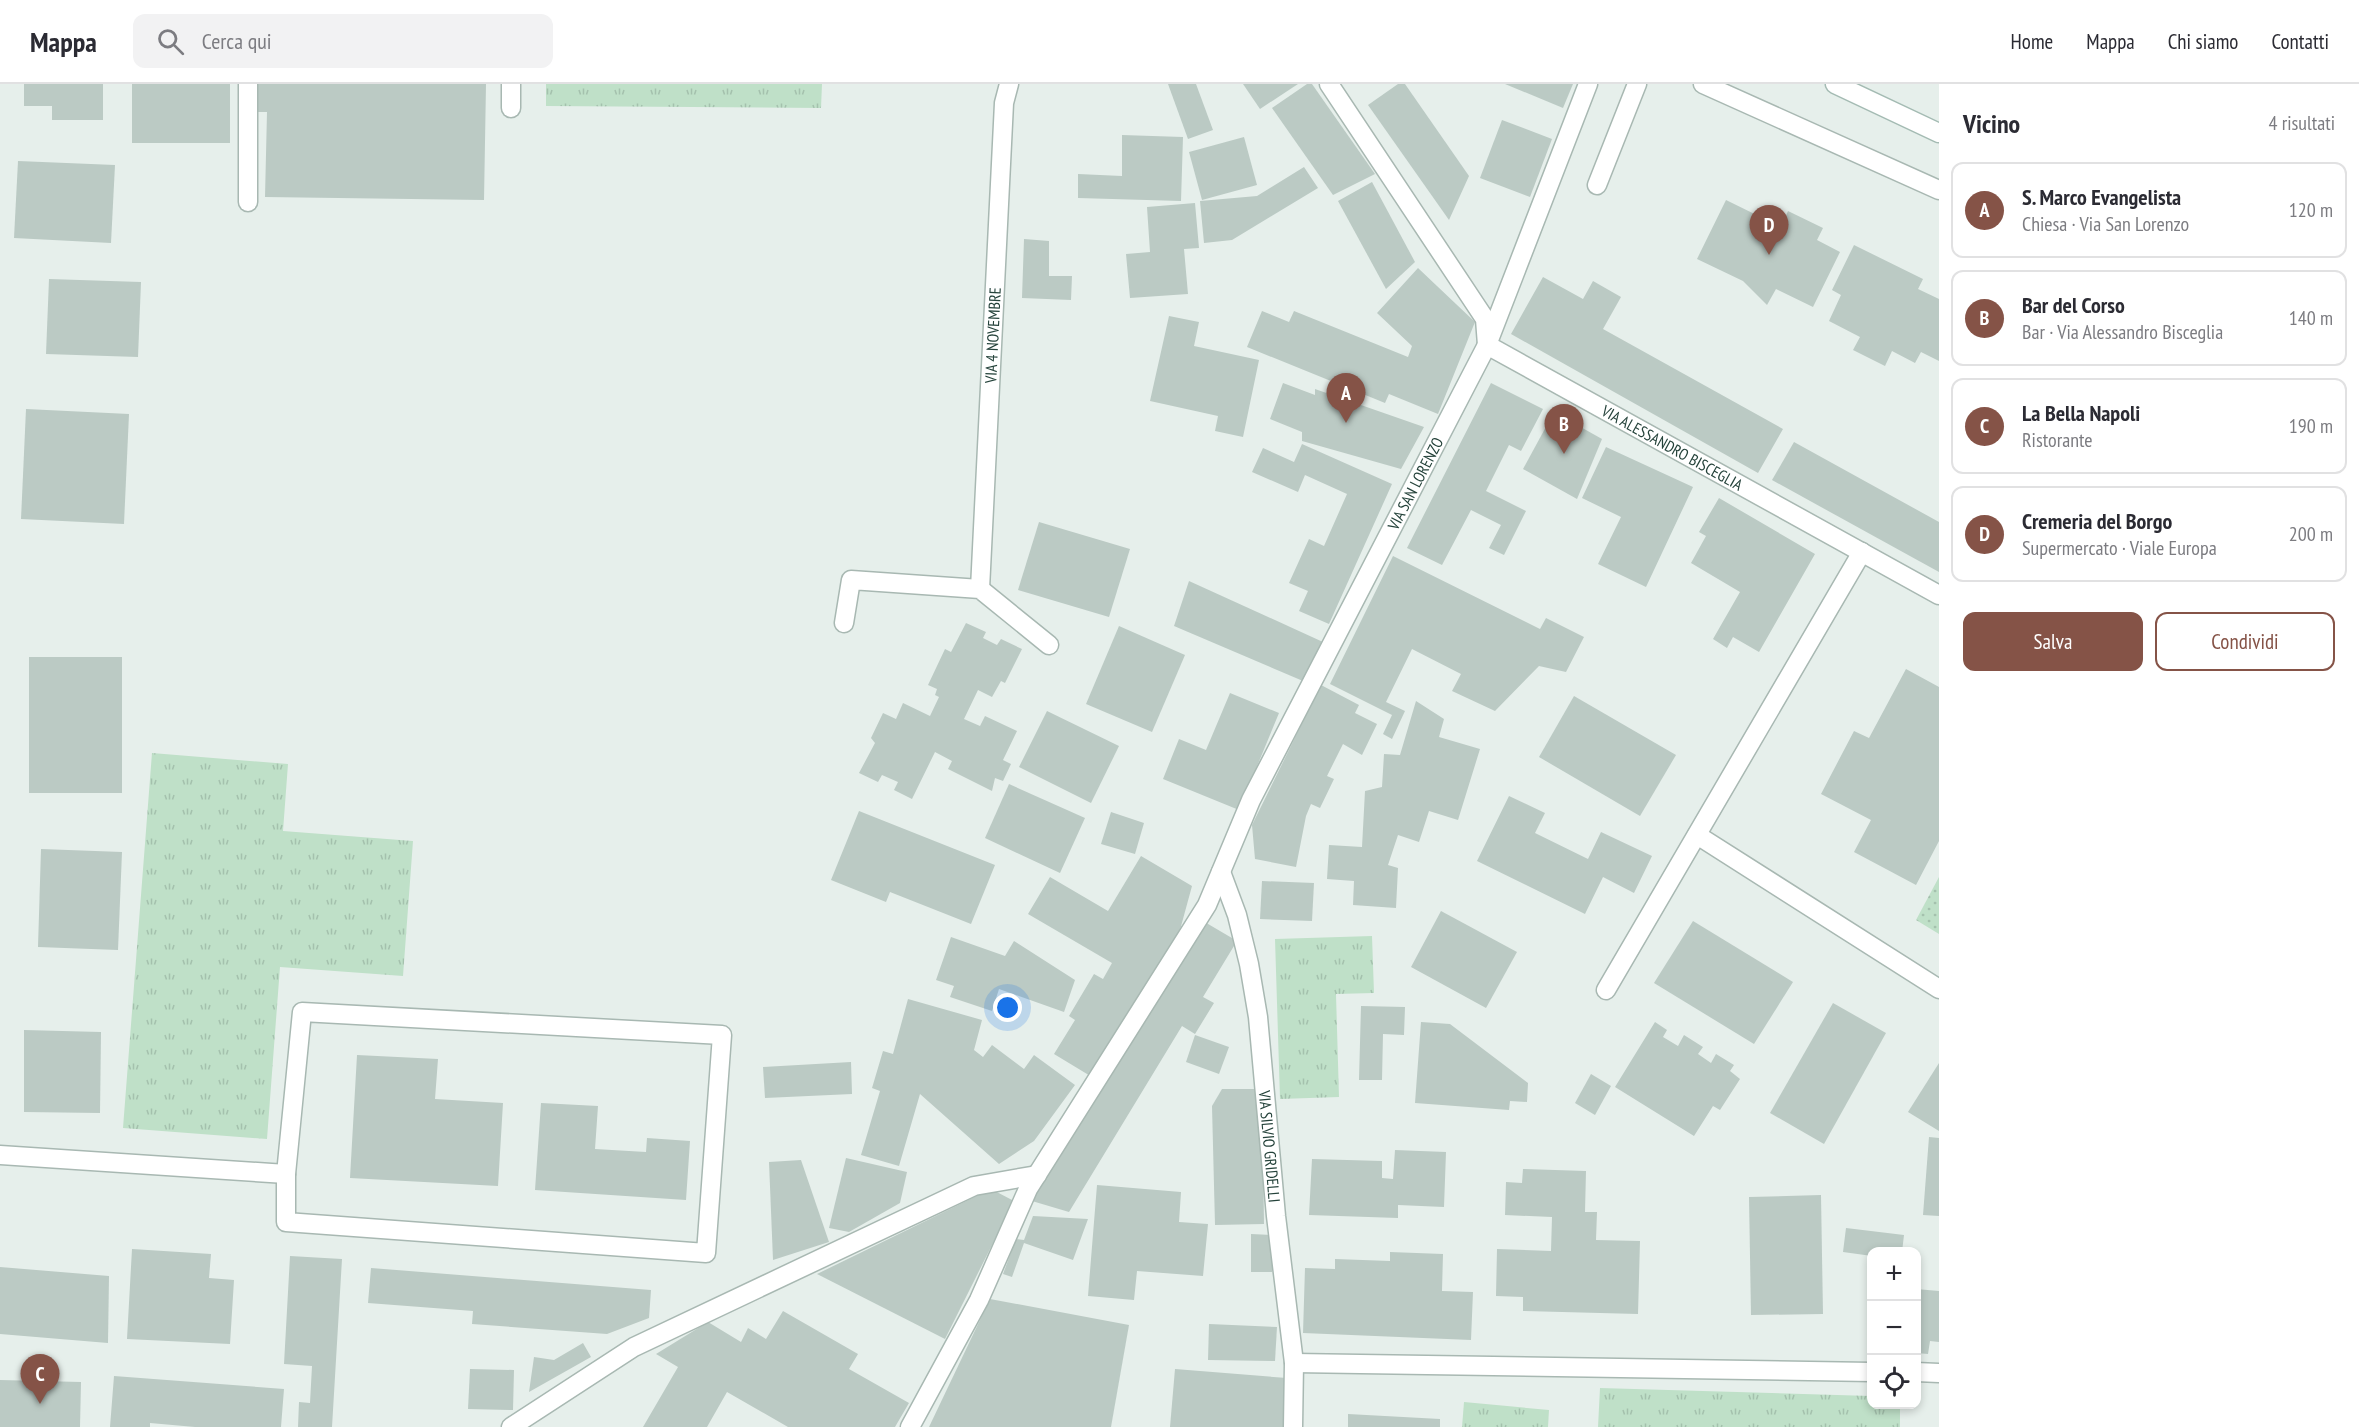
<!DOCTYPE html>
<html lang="it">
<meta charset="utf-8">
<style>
:root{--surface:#fff;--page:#f2f2f3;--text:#2b2b33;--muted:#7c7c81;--line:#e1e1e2;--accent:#855347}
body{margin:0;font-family:"PT Sans Narrow",sans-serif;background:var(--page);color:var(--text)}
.controls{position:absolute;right:18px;bottom:18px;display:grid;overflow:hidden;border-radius:12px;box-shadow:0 3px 9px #0003}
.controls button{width:54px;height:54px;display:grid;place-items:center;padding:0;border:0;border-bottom:2px solid var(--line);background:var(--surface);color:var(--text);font:30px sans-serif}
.you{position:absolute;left:1008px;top:924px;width:21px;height:21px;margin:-15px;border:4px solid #fff;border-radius:50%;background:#1a73e8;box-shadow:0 0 0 9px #1a73e833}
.badge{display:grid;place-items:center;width:39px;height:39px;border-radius:50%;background:var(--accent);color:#fff;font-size:20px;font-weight:700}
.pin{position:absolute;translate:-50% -50px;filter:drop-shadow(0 2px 3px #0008)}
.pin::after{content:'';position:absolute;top:32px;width:21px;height:18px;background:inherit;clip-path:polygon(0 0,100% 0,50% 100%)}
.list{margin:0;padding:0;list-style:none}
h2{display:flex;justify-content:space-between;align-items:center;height:78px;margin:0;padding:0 24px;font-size:26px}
h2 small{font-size:20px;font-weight:400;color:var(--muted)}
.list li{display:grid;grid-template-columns:39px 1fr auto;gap:18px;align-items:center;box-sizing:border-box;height:96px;margin:0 12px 12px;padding:0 12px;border:2px solid var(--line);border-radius:12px}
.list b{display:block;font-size:22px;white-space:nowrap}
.list p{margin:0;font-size:20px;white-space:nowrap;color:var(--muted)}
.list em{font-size:20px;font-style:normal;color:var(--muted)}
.actions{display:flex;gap:12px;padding:18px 24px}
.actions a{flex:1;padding:14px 0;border:2px solid var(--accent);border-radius:12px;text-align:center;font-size:21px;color:var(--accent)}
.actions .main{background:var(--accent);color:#fff}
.icon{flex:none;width:33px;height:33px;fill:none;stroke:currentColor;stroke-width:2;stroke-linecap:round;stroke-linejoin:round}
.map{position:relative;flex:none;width:1939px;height:1343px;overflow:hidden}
header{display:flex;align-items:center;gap:36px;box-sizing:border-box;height:84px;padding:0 30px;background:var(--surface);border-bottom:2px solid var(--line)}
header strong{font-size:28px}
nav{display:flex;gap:33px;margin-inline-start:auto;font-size:21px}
.search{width:420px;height:54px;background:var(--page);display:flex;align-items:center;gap:15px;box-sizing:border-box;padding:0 21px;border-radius:12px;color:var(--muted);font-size:22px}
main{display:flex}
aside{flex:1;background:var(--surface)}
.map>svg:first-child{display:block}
.grass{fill:url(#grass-tufts)}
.park{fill:url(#park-dots)}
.building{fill:#bbcac4}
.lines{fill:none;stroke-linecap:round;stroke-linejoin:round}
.service-casing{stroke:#a8b8b2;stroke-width:21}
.minor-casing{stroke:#a8b8b2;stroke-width:21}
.secondary-casing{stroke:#a4bbb3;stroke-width:21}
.service{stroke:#fff;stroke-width:18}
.minor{stroke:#fff;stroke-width:18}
.secondary{stroke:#fff;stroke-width:18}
.labels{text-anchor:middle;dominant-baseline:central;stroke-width:4.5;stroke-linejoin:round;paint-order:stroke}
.street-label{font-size:16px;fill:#24423a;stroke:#f7fbf9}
</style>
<header>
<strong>Mappa</strong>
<div class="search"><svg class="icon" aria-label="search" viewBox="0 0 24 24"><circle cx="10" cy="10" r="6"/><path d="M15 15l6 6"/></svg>Cerca qui</div>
<nav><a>Home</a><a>Mappa</a><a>Chi siamo</a><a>Contatti</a></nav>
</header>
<main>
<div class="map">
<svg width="1939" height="1343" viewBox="0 0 1939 1343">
<defs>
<pattern id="grass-tufts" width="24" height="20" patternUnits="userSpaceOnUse" patternTransform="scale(1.5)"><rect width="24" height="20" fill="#bfe0c8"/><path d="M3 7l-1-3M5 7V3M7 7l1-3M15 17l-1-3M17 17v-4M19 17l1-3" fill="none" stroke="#a4c1ad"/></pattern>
<pattern id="park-dots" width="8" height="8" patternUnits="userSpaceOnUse" patternTransform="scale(1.5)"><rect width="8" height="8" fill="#bfe0c8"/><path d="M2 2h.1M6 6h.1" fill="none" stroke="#a4c1ad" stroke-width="1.8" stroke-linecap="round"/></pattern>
</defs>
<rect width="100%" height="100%" fill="#e6efeb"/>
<g class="grass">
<path d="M 546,0 L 822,0 L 821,24 L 546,22 Z"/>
<path d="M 152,669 L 288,680 L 283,747 L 413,757 L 403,892 L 280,883 L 267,1055 L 123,1044 Z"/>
<path d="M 1372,852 L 1374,909 L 1336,910 L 1339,1013 L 1280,1015 L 1275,855 Z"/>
<path d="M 1600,1304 L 1871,1312 L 1872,1320 L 1900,1321 L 1900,1343 L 1598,1343 Z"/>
<path d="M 1464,1318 L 1549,1326 L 1548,1343 L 1462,1343 Z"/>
</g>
<path class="park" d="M 1939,793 L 1939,850 L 1916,836 Z"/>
<g class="building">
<path d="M 24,0 L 103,0 L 103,36 L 52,36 L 52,22 L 24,22 Z"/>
<rect x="132" y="0" width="98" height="59"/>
<path d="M 256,0 L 486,0 L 484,116 L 265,113 L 267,28 L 255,28 Z"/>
<path d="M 1168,0 L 1196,0 L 1213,46 L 1188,55 Z"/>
<path d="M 1243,0 L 1298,0 L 1260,25 Z"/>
<path d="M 1307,0 L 1312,0 L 1375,90 L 1333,111 L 1272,24 Z"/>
<path d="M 1398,0 L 1405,0 L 1469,92 L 1449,136 L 1368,21 Z"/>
<path d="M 1505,0 L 1573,0 L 1563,24 Z"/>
<path d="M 1502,36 L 1552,55 L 1530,113 L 1480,94 Z"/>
<path d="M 1122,51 L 1183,53 L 1181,117 L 1078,114 L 1078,90 L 1122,92 Z"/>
<path d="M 1244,53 L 1257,101 L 1202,116 L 1189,68 Z"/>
<path d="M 18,77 L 115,81 L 111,159 L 14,154 Z"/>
<path d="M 1304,83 L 1318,104 L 1232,156 L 1204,159 L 1200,117 L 1257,112 Z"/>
<path d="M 1372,98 L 1415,178 L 1386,205 L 1338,117 Z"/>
<path d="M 1726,116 L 1781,143 L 1788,127 L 1823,144 L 1817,156 L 1840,168 L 1813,223 L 1776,205 L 1767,221 L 1743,197 L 1697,175 Z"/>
<path d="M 1195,119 L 1199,164 L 1184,165 L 1188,210 L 1130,214 L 1126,170 L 1150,168 L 1147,123 Z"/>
<path d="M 1024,155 L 1049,157 L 1049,192 L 1072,192 L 1071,216 L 1022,214 Z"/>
<path d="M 1854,161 L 1923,195 L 1918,205 L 1939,215 L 1939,277 L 1921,268 L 1915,279 L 1892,267 L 1885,282 L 1853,266 L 1860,253 L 1829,237 L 1841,211 L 1832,206 Z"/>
<path d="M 1418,184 L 1475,238 L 1438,330 L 1389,310 L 1385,319 L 1247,263 L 1262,227 L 1289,238 L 1294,227 L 1408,273 L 1412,262 L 1377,229 Z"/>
<path d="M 1543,193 L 1583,215 L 1593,197 L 1621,213 L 1603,245 L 1783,345 L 1758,389 L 1511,250 Z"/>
<path d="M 49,195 L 141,198 L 138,273 L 46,270 Z"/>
<path d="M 1169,232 L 1199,238 L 1194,262 L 1259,276 L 1243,353 L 1215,347 L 1218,332 L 1150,317 Z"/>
<path d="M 1283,299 L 1315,311 L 1315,305 L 1424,343 L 1401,385 L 1302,357 L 1302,348 L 1270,335 Z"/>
<path d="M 1491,299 L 1543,325 L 1521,367 L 1509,361 L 1486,407 L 1526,427 L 1504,471 L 1489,464 L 1501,441 L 1471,426 L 1442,481 L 1407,464 Z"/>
<path d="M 26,325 L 129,330 L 124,440 L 21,435 Z"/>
<path d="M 1554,328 L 1602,355 L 1577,415 L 1523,385 Z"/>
<path d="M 1794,358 L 1939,438 L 1939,488 L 1772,396 Z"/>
<path d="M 1302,360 L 1392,400 L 1329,540 L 1299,527 L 1308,507 L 1289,499 L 1309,455 L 1324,462 L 1347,410 L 1305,391 L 1298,408 L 1252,388 L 1263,364 L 1294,378 Z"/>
<path d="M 1606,363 L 1693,403 L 1646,503 L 1598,480 L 1621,433 L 1582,414 Z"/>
<path d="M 1719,414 L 1815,470 L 1759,568 L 1733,553 L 1727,564 L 1713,555 L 1740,508 L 1691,479 L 1706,452 L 1699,448 Z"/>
<path d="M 1039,438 L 1130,465 L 1109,533 L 1018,506 Z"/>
<path d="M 1393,472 L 1540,545 L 1546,534 L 1584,553 L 1566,588 L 1539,582 L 1495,627 L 1452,607 L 1461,590 L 1412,565 L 1386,618 L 1405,627 L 1392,655 L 1383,650 L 1392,631 L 1330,600 Z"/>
<path d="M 1189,497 L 1323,558 L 1303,597 L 1174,542 Z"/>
<path d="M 966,539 L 986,548 L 983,554 L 997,561 L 1001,555 L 1022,565 L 1005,599 L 1001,597 L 992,613 L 978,606 L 964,635 L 980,642 L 985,632 L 1017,647 L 1003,676 L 1011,680 L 1003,697 L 995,694 L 992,707 L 948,685 L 952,677 L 935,668 L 912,715 L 894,706 L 898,698 L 882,691 L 878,698 L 859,689 L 875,659 L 871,654 L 883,629 L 896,635 L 903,619 L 930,632 L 939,613 L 935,611 L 937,605 L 928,601 L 945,565 L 951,568 Z"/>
<path d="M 1119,542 L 1185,571 L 1152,648 L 1086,620 Z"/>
<rect x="29" y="573" width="93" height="136"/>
<path d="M 1906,585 L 1939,603 L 1939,757 L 1916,801 L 1854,768 L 1871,736 L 1821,710 L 1854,647 L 1869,654 Z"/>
<path d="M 1321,601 L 1359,621 L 1355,629 L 1377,640 L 1362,671 L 1343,660 L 1327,692 L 1334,695 L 1320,724 L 1311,720 L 1306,732 L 1296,783 L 1255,775 L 1252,741 Z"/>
<path d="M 1230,609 L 1279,629 L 1239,726 L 1163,695 L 1179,655 L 1206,666 Z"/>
<path d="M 1574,612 L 1676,671 L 1640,732 L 1539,673 Z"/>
<path d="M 1416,617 L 1444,635 L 1439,653 L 1480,665 L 1458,736 L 1429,727 L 1419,758 L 1398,751 L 1388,781 L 1398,784 L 1396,824 L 1353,821 L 1354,797 L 1327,795 L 1329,761 L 1362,763 L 1365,707 L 1382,703 L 1384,670 L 1400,671 Z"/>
<path d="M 1047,627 L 1119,662 L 1091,719 L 1019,683 Z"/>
<path d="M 1009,700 L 1085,734 L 1060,789 L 985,754 Z"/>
<path d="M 1509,712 L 1545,729 L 1535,749 L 1588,775 L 1601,748 L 1652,772 L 1634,809 L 1603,793 L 1585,830 L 1477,777 Z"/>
<path d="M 859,727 L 995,781 L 971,840 L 890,808 L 886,818 L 831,796 Z"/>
<path d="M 1111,728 L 1144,739 L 1135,770 L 1101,760 Z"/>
<path d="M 41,765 L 122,768 L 118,866 L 38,863 Z"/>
<path d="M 1141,772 L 1192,802 L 1180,846 L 1092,993 L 1054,970 L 1075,936 L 1069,932 L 1094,890 L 1103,895 L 1112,879 L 1028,830 L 1050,793 L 1108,827 Z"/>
<path d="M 1262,797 L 1314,799 L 1312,837 L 1260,835 Z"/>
<path d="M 1441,827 L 1517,868 L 1486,924 L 1411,883 Z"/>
<path d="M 1203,837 L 1237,857 L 1203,913 L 1214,919 L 1195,950 L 1182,942 L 1069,1128 L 1032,1117 Z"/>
<path d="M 1693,837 L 1793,898 L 1754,960 L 1654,899 Z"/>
<path d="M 951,853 L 1005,872 L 1014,857 L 1075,896 L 1064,928 L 999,905 L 992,927 L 950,913 L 954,902 L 936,896 Z"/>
<path d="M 908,915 L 982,936 L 974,966 L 983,973 L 992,961 L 1024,985 L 1034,971 L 1075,1001 L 1034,1057 L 999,1080 L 920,1010 L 899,1082 L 861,1071 L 880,1007 L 872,1004 L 883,967 L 893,970 Z"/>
<path d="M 1833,919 L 1886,949 L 1824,1060 L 1770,1029 Z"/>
<path d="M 1361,922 L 1405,923 L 1404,951 L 1383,950 L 1382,996 L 1359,996 Z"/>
<path d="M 1421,938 L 1450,940 L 1528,999 L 1527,1018 L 1510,1017 L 1509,1026 L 1415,1019 Z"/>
<path d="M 1655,938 L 1667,946 L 1663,953 L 1678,962 L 1684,951 L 1703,963 L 1698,970 L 1711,979 L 1716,970 L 1734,981 L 1730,987 L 1740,995 L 1720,1026 L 1713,1022 L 1694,1052 L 1615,1003 Z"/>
<path d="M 24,946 L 101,948 L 100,1029 L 24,1028 Z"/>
<path d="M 1195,951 L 1229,963 L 1219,990 L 1186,978 Z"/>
<path d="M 357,971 L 438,975 L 435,1015 L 503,1019 L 498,1102 L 350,1094 Z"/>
<path d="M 851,978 L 852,1010 L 765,1014 L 763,983 Z"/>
<path d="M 1939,979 L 1939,1047 L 1908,1028 Z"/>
<path d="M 1591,990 L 1611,1002 L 1595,1031 L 1575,1019 Z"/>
<path d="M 1222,1005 L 1262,1005 L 1264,1140 L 1215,1141 L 1212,1022 Z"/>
<path d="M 541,1019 L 598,1022 L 595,1065 L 646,1068 L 647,1054 L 690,1057 L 686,1116 L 535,1106 Z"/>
<path d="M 1929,1053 L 1939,1054 L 1939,1132 L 1923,1131 Z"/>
<path d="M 1395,1066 L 1446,1068 L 1444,1123 L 1398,1121 L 1398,1134 L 1309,1131 L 1312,1075 L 1382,1077 L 1382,1094 L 1393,1095 Z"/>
<path d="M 846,1074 L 907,1088 L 900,1119 L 849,1148 L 829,1144 Z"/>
<path d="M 801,1076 L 829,1158 L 773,1176 L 769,1078 Z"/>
<path d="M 1523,1085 L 1586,1087 L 1585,1128 L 1597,1128 L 1596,1156 L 1640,1157 L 1638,1230 L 1523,1227 L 1523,1213 L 1496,1212 L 1497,1165 L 1551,1167 L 1552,1133 L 1505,1131 L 1506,1098 L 1522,1099 Z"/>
<path d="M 1097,1101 L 1181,1108 L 1179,1138 L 1208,1140 L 1203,1192 L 1137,1187 L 1134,1216 L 1088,1212 Z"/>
<path d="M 991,1105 L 1014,1117 L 945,1255 L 817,1190 Z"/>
<path d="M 1821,1111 L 1823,1230 L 1751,1231 L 1749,1113 Z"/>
<path d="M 1033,1132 L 1088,1135 L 1073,1176 L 1024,1159 L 1012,1193 L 1003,1190 L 1016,1155 L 1024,1156 Z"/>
<path d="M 1846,1144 L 1904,1151 L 1902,1168 L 1872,1168 L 1872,1172 L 1843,1168 Z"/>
<path d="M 1251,1150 L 1272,1151 L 1272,1188 L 1251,1188 Z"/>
<path d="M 132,1165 L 211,1170 L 209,1194 L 234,1196 L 230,1260 L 127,1255 Z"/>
<path d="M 1390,1168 L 1443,1170 L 1442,1207 L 1473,1208 L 1471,1256 L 1303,1249 L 1305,1184 L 1335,1185 L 1335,1175 L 1390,1177 Z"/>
<path d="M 290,1172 L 342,1175 L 332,1343 L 298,1343 L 299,1318 L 310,1319 L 312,1282 L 284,1280 Z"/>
<path d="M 0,1183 L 109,1192 L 108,1259 L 0,1250 Z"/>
<path d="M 371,1184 L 651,1206 L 649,1234 L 607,1250 L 472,1240 L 473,1227 L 368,1219 Z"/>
<path d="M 1916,1205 L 1939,1207 L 1939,1258 L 1930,1257 L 1928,1270 L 1916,1269 Z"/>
<path d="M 990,1215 L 1129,1241 L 1111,1343 L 929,1343 Z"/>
<path d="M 783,1227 L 858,1270 L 849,1285 L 909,1319 L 895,1343 L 788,1343 L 727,1308 L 707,1343 L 643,1343 L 678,1283 L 656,1270 L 708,1238 L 741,1258 L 748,1244 L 766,1255 Z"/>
<path d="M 1209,1240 L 1277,1243 L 1275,1277 L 1208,1276 Z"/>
<path d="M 583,1259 L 591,1273 L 529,1308 L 534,1273 L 554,1276 Z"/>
<path d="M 470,1285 L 514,1286 L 513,1326 L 468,1325 Z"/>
<path d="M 1175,1285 L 1287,1294 L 1283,1343 L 1170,1343 Z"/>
<path d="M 114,1292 L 284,1305 L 281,1343 L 195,1343 L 150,1339 L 150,1343 L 110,1343 Z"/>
<path d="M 0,1296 L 81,1298 L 80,1343 L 0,1343 Z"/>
<path d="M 1348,1330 L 1440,1335 L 1440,1343 L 1348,1343 Z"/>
</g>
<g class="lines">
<defs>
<path id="service" d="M 248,0 L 248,118"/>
<g id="minor">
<path d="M 511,0 L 511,24"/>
<path id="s1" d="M 1329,0 L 1485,235 L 1487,261 L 1939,511"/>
<path d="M 1703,0 L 1939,106"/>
<path d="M 1597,101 L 1637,0"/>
<path id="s2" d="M 980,505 L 1004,19 L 1009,0"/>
<path d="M 844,539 L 851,496 L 980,505 L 1049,561"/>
<path d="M 1697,751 L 1939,905"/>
<path id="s3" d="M 1221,788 L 1237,831 L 1249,880 L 1258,933 L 1276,1132 L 1294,1279 L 1293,1343"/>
<path d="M 1606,906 L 1862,468"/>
<path d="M 302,928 L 722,951 L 706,1169 L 286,1138 L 286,1090 Z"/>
<path d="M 0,1071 L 286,1090"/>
<path d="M 1294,1279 L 1872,1288"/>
<path d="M 1916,1288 L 1939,1289"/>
<path d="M 511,1343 L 634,1263 L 974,1102 L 1037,1091"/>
<path id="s4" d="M 910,1343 L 979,1216 L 1028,1105 L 1207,821 L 1251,716 L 1487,261 L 1588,0"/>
</g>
<path id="secondary" d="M 1835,0 L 1939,49"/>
</defs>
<use href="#service" class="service-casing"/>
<use href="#minor" class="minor-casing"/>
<use href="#secondary" class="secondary-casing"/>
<use href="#service" class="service"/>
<use href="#minor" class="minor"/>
<use href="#secondary" class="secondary"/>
</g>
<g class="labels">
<g class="street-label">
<text stroke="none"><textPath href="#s2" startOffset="254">VIA 4 NOVEMBRE</textPath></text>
<text stroke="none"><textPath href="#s1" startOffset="520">VIA ALESSANDRO BISCEGLIA</textPath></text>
<text stroke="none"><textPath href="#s4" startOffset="1072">VIA SAN LORENZO</textPath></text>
<text stroke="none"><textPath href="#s3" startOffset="280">VIA SILVIO GRIDELLI</textPath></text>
</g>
</g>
</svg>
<div class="controls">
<button>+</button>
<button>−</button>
<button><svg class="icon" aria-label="locate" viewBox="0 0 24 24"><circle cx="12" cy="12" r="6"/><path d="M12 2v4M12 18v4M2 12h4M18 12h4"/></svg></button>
</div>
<div class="you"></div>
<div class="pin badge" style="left:1346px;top:339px">A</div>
<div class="pin badge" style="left:1564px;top:370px">B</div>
<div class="pin badge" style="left:40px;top:1320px">C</div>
<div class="pin badge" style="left:1769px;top:171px">D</div>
</div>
<aside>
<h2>Vicino<small>4 risultati</small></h2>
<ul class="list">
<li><span class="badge">A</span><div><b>S. Marco Evangelista</b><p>Chiesa · Via San Lorenzo</p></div><em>120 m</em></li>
<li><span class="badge">B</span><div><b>Bar del Corso</b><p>Bar · Via Alessandro Bisceglia</p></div><em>140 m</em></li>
<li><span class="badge">C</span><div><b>La Bella Napoli</b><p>Ristorante</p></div><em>190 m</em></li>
<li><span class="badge">D</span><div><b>Cremeria del Borgo</b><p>Supermercato · Viale Europa</p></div><em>200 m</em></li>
</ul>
<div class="actions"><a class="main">Salva</a><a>Condividi</a></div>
</aside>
</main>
